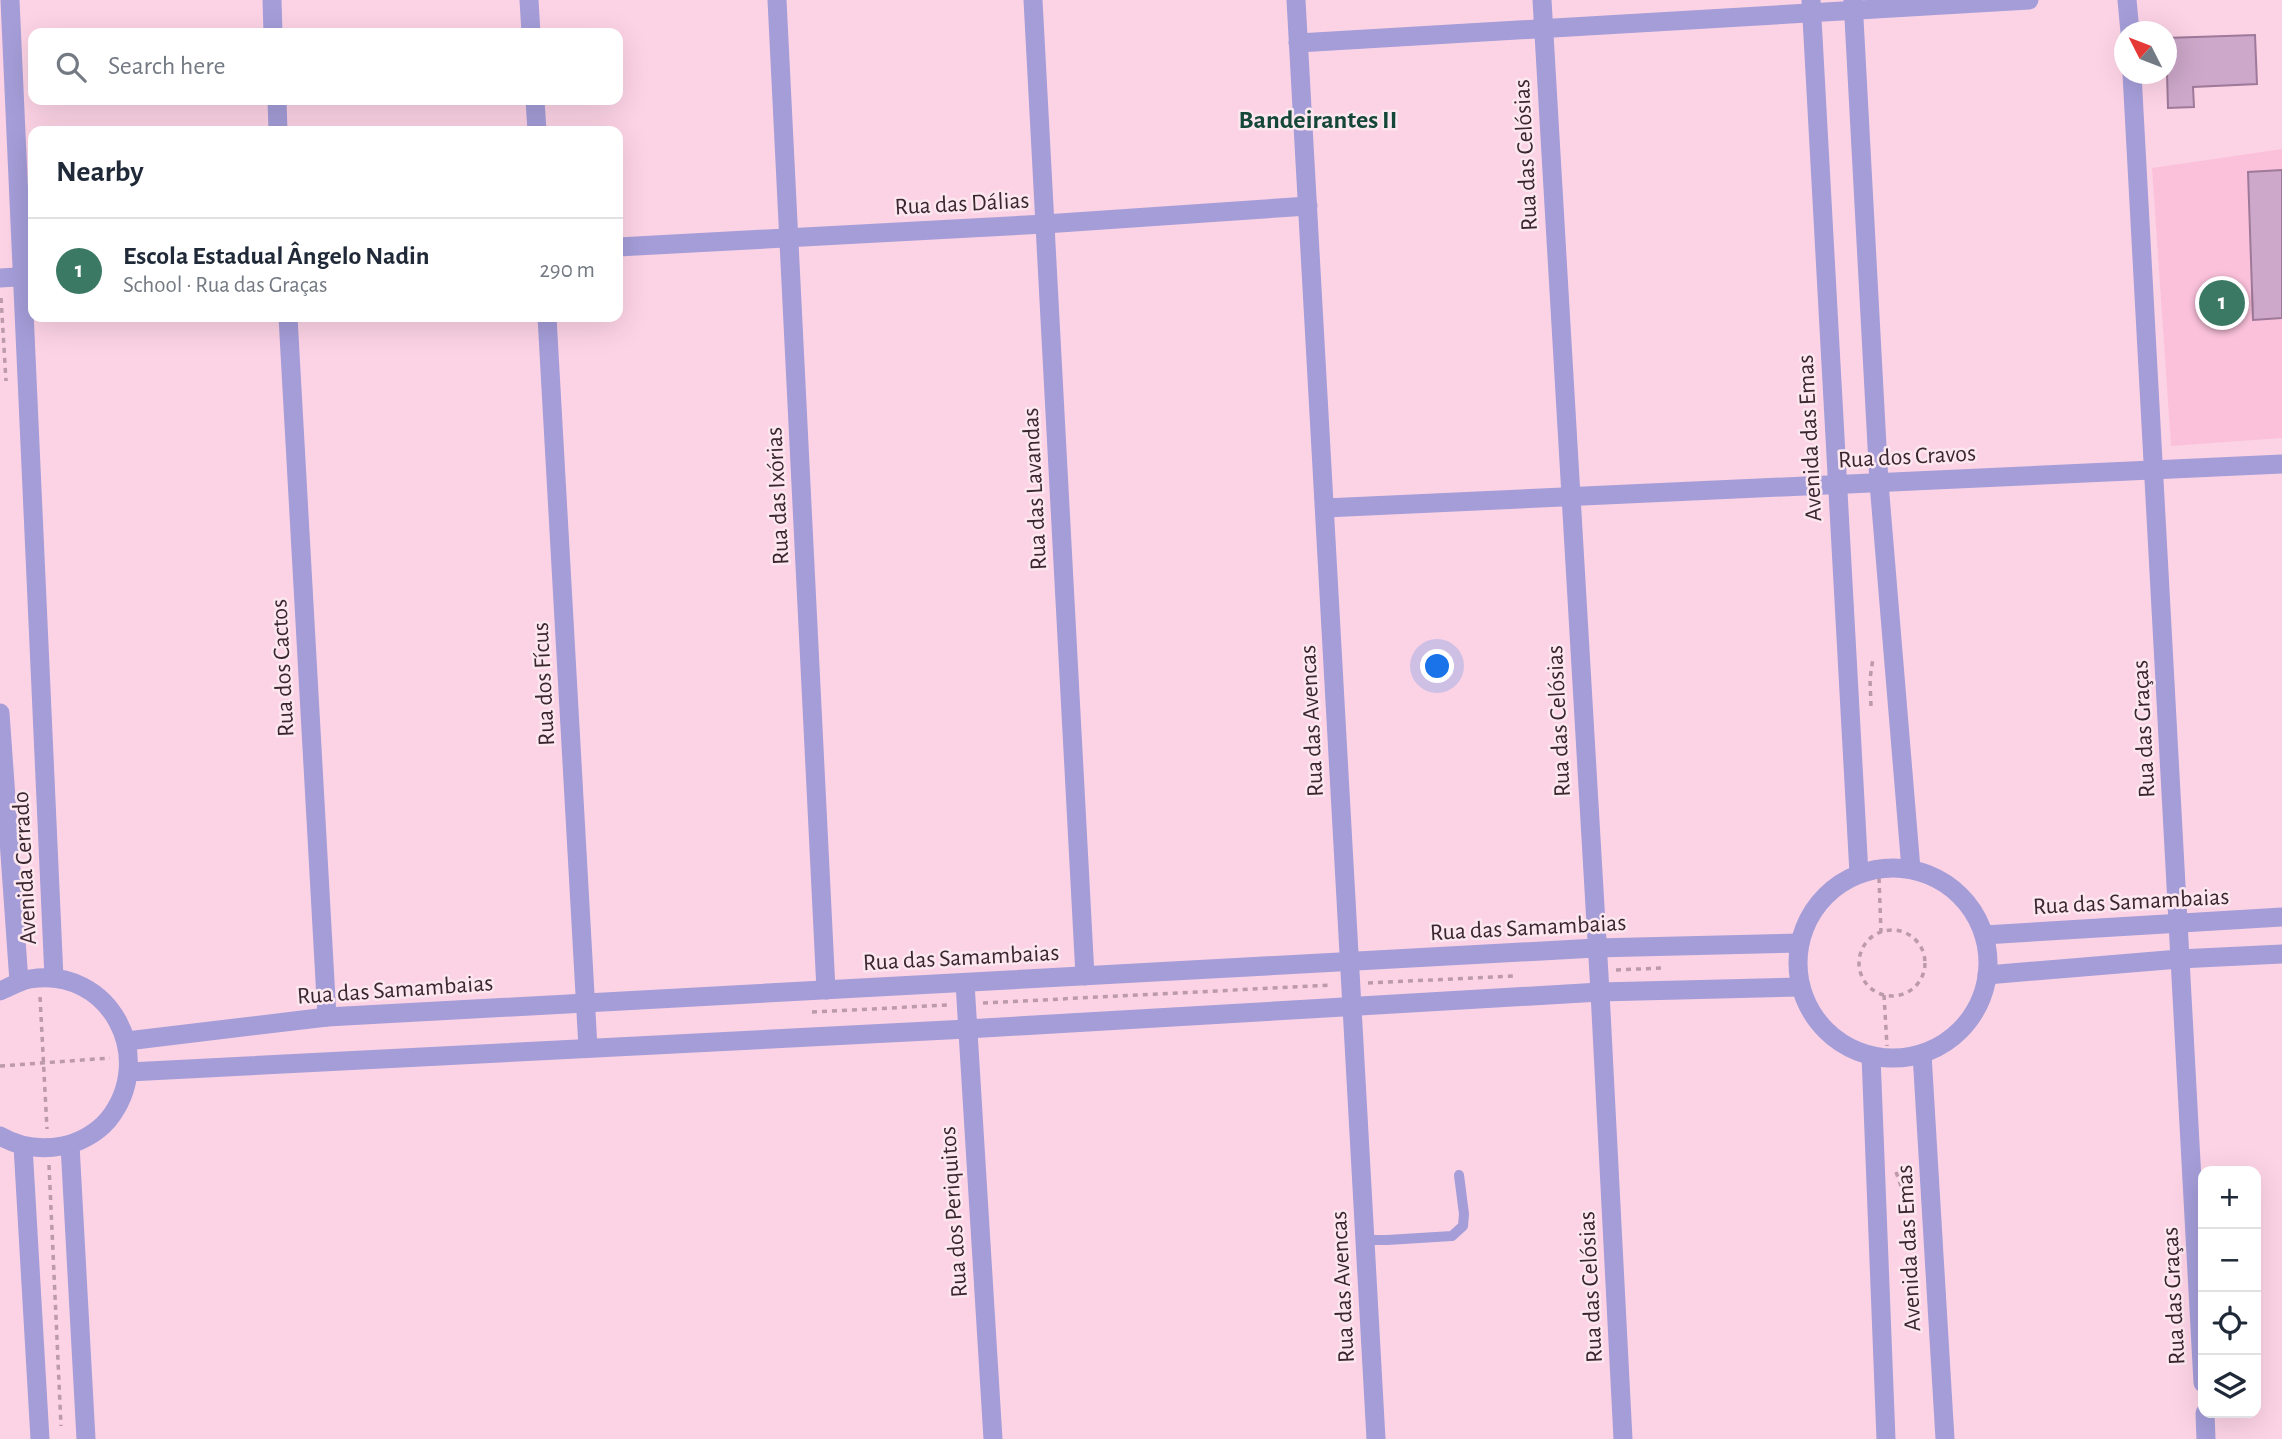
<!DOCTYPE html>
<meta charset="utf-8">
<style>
:root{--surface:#fff;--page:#f6f6f7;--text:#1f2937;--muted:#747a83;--line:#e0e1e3;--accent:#3c7965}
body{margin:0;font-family:"Alegreya Sans",sans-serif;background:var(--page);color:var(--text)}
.controls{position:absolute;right:21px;bottom:21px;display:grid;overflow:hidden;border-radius:14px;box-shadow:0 7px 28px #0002}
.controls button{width:63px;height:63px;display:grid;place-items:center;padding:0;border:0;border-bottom:2px solid var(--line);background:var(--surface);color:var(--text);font:35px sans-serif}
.compass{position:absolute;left:2114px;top:21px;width:63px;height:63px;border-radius:50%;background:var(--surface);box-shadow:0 7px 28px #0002;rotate:312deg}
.you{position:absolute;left:1438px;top:667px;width:24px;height:24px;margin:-18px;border:5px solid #fff;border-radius:50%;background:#1a73e8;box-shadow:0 0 0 10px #1a73e833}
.badge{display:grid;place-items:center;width:46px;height:46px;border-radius:50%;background:var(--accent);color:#fff;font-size:23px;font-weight:700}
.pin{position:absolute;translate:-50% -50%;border:4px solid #fff;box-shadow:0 2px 7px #0006}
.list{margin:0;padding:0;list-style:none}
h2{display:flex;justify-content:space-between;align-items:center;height:91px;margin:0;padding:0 28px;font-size:30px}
h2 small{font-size:23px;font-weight:400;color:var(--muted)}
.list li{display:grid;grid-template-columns:46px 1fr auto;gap:21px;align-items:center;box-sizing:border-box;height:105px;padding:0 28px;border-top:2px solid var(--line)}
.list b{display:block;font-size:26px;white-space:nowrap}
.list p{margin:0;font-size:23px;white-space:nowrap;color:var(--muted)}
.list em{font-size:23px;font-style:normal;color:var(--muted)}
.icon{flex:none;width:38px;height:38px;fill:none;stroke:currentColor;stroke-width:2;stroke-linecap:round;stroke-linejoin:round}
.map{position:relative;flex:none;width:2282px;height:1439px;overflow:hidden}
.search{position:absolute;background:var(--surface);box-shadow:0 7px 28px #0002;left:28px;top:28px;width:595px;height:77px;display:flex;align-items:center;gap:18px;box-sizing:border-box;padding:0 24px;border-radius:14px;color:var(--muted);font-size:26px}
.panel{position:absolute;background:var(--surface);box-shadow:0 7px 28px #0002;left:28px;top:126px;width:595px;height:196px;border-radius:14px}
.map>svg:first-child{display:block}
.built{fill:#fbc1db}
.building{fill:#cea8ca;stroke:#9e7999;stroke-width:2}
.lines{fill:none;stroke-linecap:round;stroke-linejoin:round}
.path{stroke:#bc9aa9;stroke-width:3.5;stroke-dasharray:5 5;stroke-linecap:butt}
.service{stroke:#a49dd8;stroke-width:10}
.minor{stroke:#a49dd8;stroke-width:19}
.tertiary{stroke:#a49dd8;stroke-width:19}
.labels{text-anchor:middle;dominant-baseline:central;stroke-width:5;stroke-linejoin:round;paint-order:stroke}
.street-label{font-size:24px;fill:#3a262f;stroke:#fce7ef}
.neighbourhood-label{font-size:26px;font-weight:bold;fill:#144738;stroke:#fce7ef}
</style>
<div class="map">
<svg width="2282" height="1439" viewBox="0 0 2282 1439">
<rect width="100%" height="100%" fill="#fcd3e5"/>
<path class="built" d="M 2282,149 L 2282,438 L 2171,446 L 2152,168 Z"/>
<g class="building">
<path d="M 2255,35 L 2257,84 L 2193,87 L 2194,107 L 2168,108 L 2166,38 Z"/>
<path d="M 2282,170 L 2282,318 L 2253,320 L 2248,172 Z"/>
</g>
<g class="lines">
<g class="path">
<path d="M 1,298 L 6,381"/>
<path d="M 1871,706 L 1870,679 L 1873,658"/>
<path d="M 1879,878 L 1881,932"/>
<circle cx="1892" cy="963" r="33"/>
<path d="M 1616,970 L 1661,968"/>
<path d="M 1368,983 L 1514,976"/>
<path d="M 1884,995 L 1887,1046"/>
<path d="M 40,997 L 47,1129"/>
<path d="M 983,1003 L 1332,985"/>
<path d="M 812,1012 L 948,1005"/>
<path d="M 0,1066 L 110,1058"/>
<path d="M 49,1165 L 61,1426"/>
<path d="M 1896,1172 L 1910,1211"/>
</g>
<path class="service" d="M 1365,1240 L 1387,1240 L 1452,1236 L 1463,1226 L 1464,1214 L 1459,1175"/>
<g class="minor">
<path d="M 272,0 L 273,33"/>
<path d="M 529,0 L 531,33"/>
<path d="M 777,0 L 826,990"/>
<path d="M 1033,0 L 1085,976"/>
<path d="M 1296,0 L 1376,1439"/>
<path d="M 1542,0 L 1600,992 L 1623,1439"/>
<path d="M 2127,0 L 2130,32"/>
<path d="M 1298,43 L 2029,0"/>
<path d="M 2132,74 L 2203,1383"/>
<path d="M 277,100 L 278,131"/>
<path d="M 535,100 L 537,131"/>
<path d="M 618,247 L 1045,224 L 1308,206"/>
<path d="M 0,278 L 33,276"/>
<path d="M 288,317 L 327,1017"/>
<path d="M 547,317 L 588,1048"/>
<path d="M 1325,508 L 2282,464"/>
<path d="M 965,983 L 993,1439"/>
<path d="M 2205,1413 L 2206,1439"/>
</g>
<g class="tertiary">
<path d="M 10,0 L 54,978"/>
<path d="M 1811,0 L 1859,874"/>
<path d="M 1853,0 L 1879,483 L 1911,869"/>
<path d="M 0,713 L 19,982"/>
<circle cx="1893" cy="963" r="95"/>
<path d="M 1984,935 L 2282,917"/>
<path d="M 1987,975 L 2179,959 L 2282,954"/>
<path d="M 0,991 C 10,987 19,981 30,979 C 110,966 158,1058 108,1120 C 97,1133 79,1143 62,1146 C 41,1150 19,1147 0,1136"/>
<path d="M 127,1041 L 327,1017 L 1596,948 L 1800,943"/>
<path d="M 1922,1054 L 1945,1439"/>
<path d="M 1871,1056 L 1886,1439"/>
<path d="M 129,1072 L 967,1029 L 1600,992 L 1800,987"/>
<path d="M 70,1145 L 86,1439"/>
<path d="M 23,1146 L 40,1439"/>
</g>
</g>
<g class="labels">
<g class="street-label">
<text transform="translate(1526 155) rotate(-93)">Rua das Celósias</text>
<text transform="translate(962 204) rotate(-3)">Rua das Dálias</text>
<text transform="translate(1810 438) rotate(-93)">Avenida das Emas</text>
<text transform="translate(1907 457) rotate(-3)">Rua dos Cravos</text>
<text transform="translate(1035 489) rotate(-93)">Rua das Lavandas</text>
<text transform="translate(778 496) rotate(-93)">Rua das Ixórias</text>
<text transform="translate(283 668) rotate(-93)">Rua dos Cactos</text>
<text transform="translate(544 684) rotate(-93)">Rua dos Fícus</text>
<text transform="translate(1312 721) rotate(-93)">Rua das Avencas</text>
<text transform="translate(1559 721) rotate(-93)">Rua das Celósias</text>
<text transform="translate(2144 729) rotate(-93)">Rua das Graças</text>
<text transform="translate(25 868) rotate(-93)">Avenida Cerrado</text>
<text transform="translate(2131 902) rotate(-3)">Rua das Samambaias</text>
<text transform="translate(1528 928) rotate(-3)">Rua das Samambaias</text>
<text transform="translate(961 958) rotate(-3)">Rua das Samambaias</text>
<text transform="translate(395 990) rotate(-4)">Rua das Samambaias</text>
<text transform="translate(954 1212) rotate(-94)">Rua dos Periquitos</text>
<text transform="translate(1909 1248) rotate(-93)">Avenida das Emas</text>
<text transform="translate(1343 1287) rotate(-93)">Rua das Avencas</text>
<text transform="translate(1591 1287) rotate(-93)">Rua das Celósias</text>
<text transform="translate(2174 1296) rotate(-93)">Rua das Graças</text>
</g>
<g class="neighbourhood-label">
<text x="1318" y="120">Bandeirantes II</text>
</g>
</g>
</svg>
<div class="controls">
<button>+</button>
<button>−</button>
<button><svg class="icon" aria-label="locate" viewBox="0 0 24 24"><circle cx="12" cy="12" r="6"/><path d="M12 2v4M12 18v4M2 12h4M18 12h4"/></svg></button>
<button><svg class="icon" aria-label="layers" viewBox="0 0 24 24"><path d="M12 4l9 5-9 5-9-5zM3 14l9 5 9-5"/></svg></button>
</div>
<svg class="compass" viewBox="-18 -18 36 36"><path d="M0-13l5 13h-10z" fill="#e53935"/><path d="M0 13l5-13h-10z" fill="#747a83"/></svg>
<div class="you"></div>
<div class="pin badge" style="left:2222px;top:303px">1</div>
<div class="search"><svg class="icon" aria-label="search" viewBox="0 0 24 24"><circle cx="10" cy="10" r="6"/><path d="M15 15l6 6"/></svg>Search here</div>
<section class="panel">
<h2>Nearby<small></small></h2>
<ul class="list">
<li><span class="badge">1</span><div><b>Escola Estadual Ângelo Nadin</b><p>School · Rua das Graças</p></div><em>290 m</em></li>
</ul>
</section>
</div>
